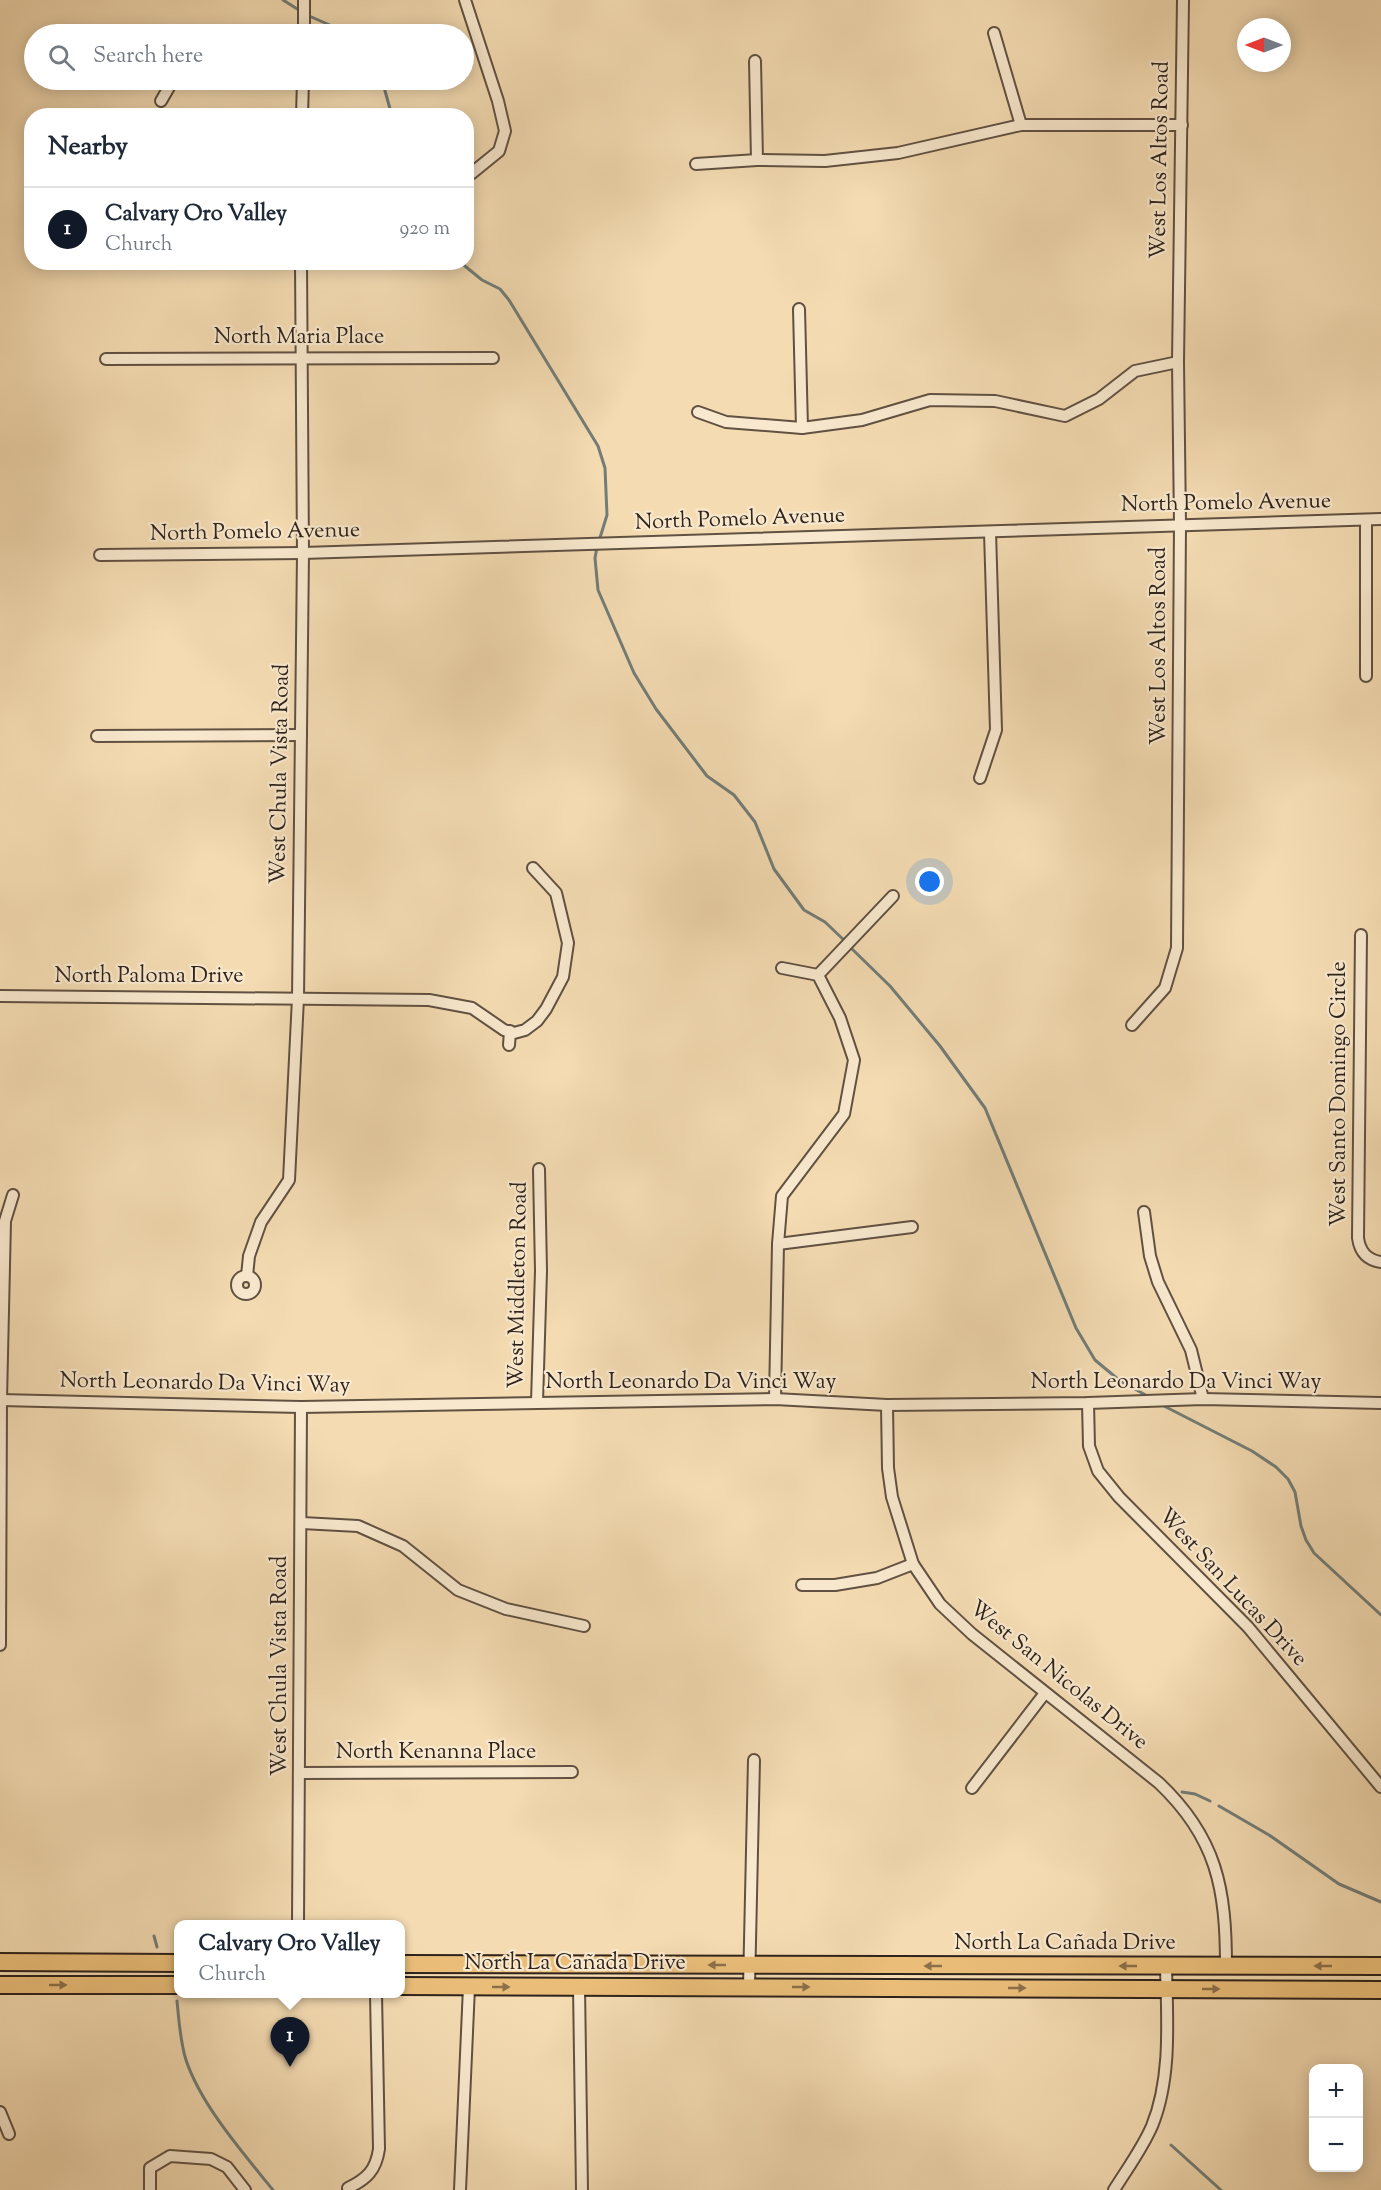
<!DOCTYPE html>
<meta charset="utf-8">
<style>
:root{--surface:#fff;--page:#f2f2f3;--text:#1f2937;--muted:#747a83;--line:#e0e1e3;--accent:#111827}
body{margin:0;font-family:"Sorts Mill Goudy",serif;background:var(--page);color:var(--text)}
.controls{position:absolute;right:18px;bottom:18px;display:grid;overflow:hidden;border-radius:12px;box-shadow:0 3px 15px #0003}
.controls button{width:54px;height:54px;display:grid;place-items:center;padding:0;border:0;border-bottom:2px solid var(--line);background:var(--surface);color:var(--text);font:30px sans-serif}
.compass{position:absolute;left:1237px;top:18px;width:54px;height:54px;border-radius:50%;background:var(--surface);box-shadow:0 3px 15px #0003;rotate:270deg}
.you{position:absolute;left:930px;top:882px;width:21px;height:21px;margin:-15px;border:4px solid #fff;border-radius:50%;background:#1a73e8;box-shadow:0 0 0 9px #1a73e833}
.badge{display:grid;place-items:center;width:39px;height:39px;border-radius:50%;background:var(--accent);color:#fff;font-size:20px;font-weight:700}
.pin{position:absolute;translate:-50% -50px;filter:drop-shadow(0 2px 3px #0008)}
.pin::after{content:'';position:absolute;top:32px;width:21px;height:18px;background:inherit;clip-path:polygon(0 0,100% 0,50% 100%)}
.popup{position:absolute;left:174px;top:1920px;width:231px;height:78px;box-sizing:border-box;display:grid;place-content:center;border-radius:12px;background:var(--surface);filter:drop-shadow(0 2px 4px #0005);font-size:20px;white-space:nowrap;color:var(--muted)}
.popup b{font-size:22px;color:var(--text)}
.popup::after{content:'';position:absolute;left:50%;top:100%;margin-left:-12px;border:12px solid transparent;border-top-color:var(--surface)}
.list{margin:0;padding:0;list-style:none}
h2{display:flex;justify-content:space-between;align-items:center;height:78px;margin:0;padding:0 24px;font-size:26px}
h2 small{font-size:20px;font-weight:400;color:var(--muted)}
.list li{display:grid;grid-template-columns:39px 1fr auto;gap:18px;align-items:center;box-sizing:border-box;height:84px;padding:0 24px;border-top:2px solid var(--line)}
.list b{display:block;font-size:22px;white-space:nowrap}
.list p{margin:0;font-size:20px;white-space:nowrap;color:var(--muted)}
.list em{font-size:20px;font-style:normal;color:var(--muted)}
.icon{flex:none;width:33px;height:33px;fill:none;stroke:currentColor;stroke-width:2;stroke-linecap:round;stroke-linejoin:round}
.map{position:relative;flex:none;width:1381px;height:2190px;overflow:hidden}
.search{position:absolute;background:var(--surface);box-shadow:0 3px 15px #0003;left:24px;top:24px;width:450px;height:66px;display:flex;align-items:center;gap:15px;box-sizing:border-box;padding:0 21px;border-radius:33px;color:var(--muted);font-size:22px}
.panel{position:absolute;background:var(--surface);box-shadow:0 3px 15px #0003;left:24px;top:108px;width:450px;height:162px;border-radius:24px}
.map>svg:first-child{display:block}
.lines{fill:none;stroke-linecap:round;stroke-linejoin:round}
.stream{stroke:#727d78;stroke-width:3}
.minor-casing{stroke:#605142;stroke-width:14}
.primary-casing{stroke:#2f231c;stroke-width:20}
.minor{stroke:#f8e8cd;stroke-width:10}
.primary{stroke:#eabe79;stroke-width:16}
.oneway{fill:#8c704a}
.labels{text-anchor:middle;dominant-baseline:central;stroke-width:4.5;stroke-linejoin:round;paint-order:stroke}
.street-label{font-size:22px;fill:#2f231c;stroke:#f8e8cd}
</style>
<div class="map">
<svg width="1381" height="2190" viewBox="0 0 1381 2190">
<rect width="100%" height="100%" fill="#f4dbb2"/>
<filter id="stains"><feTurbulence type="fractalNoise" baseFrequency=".00333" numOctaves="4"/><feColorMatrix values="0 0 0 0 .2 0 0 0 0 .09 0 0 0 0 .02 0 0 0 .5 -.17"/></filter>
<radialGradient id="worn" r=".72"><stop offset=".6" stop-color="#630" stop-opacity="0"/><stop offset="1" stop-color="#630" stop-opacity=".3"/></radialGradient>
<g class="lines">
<g class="stream">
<path d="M 283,0 L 302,12"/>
<path d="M 307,15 L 350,34"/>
<path d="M 382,80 L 392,116"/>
<path d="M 460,262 L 482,280 L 500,289 L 509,300 L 598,446 L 605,468 L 607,515 L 599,541"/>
<path d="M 597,547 L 595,558 L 598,590 L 634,673 L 656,709 L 707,776 L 734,795 L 755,822 L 774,869 L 804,910 L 825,922 L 846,942"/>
<path d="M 850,947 L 890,986 L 940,1046 L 985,1108 L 1076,1328 L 1095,1360 L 1119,1380 L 1149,1397"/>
<path d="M 1162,1405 L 1252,1451 L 1276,1467 L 1288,1479 L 1295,1492 L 1301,1526 L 1306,1540 L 1314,1553 L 1381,1615"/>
<path d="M 1182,1792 L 1195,1794 L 1210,1801"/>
<path d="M 1219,1806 L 1269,1835 L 1339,1884 L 1381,1902"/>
<path d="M 154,1936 L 157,1947"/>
<path d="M 177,2001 C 179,2020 180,2041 186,2060 C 201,2105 243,2153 273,2190"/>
<path d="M 1171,2145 L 1221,2190"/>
</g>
<defs>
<g id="minor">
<path d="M 465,0 L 498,101 L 505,131 L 499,151 L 472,173 L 466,173"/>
<path d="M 994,33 L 1021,125"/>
<path d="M 304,34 L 304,0"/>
<path d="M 755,61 L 757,160"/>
<path d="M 236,80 L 238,80"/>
<path d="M 161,101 L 172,82 L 178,80"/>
<path d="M 302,116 L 303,80"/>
<path d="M 696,164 L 757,160 L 825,161 L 898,153 L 1021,125 L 1182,125"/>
<path d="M 799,309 L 802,428"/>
<path d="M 106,359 L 493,358"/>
<path d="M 698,412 L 726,422 L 802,428 L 862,420 L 930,400 L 995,401 L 1065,416 L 1099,399 L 1135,371 L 1178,362"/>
<path d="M 1366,520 L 1366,676"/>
<path d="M 100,555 L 303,553 L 1381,519"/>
<path d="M 97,736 L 301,735"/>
<path d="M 980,778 L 996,730 L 990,532"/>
<path d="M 1361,935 L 1358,1238 C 1360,1252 1367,1260 1381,1262"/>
<path d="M 818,975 L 893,896"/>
<path d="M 0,996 L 429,1000 L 472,1008 L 504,1030 L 514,1033 L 525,1030 L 537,1021 L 546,1009 L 563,977 L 568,943 L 556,893 L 533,868"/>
<path d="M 1132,1025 L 1165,988 L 1177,948 L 1180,524 L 1178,362 L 1183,0"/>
<path d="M 509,1045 L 510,1031"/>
<path d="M 1144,1212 L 1150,1256 L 1158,1282 L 1191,1350 L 1203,1399"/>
<path d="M 778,1244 L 912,1227"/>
<circle cx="246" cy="1285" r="9"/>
<path d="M 247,1276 L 249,1256 L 261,1222 L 289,1180 L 298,998 L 303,553 L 301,262"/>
<path d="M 775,1399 L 778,1244 L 782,1196 L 844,1114 L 854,1060 L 840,1018 L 818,975 L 782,968"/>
<path d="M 0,1400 L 301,1407 L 775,1399 L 887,1405 L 1088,1403 L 1203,1399 L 1381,1403"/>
<path d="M 537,1402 L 541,1271 L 539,1169"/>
<path d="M 1088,1403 L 1089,1446 L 1098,1471 L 1119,1497 L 1248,1627 L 1381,1787"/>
<path d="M 887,1405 L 888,1468 L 892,1497 L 913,1564 L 940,1604 L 972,1634 L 1159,1783 C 1217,1838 1226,1889 1226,1966"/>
<path d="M 302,1523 L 358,1526 L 403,1546 L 458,1590 L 506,1609 L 584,1626"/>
<path d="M 802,1585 L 835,1585 L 877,1578 L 913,1564"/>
<path d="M 0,1645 L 1,1400 L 5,1221 L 13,1195"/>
<path d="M 300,1773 L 572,1772"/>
<path d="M 972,1788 L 1045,1693"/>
<path d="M 298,1924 L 301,1407"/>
<path d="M 579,1987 L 582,2190"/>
<path d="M 749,1987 L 754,1760"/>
<path d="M 0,2112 L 9,2134"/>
<path d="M 348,2188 C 367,2179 376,2170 379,2149 L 376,1994"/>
<path d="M 150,2190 L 150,2168 L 170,2156 L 211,2159 L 227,2167 L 245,2190"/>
<path d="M 460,2190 L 469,1987"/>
<path d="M 1114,2190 C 1127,2169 1142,2149 1152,2126 C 1172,2077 1167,2018 1166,1966"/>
</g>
<g id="primary">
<path d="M 0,1962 L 179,1963"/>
<path d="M 401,1964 L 1381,1966"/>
<path d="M 0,1985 L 179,1985"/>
<path d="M 401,1986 L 1381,1990"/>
</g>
</defs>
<use href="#minor" class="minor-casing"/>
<use href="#primary" class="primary-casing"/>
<use href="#minor" class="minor"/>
<use href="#primary" class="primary"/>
</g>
<defs><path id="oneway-solid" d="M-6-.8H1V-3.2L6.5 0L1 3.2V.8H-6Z" transform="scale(1.5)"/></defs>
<g class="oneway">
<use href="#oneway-solid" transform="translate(717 1965) rotate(-180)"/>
<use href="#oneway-solid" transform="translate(933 1966) rotate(-180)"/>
<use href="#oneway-solid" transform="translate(1128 1966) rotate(180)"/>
<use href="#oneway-solid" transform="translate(1323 1966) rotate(-180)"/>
<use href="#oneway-solid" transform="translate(58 1985)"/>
<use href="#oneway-solid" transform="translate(501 1987)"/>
<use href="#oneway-solid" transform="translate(801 1987)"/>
<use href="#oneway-solid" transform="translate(1017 1988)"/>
<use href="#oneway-solid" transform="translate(1211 1989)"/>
</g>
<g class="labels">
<g class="street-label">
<text transform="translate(1161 160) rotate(-89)">West Los Altos Road</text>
<text x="299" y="338">North Maria Place</text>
<text transform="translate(1226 504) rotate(-1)">North Pomelo Avenue</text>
<text transform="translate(740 520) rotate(-2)">North Pomelo Avenue</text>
<text transform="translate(255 533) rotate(-1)">North Pomelo Avenue</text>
<text transform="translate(1160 646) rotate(-90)">West Los Altos Road</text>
<text transform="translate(281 774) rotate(-89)">West Chula Vista Road</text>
<text x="149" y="977">North Paloma Drive</text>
<text transform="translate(1340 1094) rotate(-90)">West Santo Domingo Circle</text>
<text transform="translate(519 1285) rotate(-89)">West Middleton Road</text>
<text x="691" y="1383">North Leonardo Da Vinci Way</text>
<text x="1176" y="1383">North Leonardo Da Vinci Way</text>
<text transform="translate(205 1384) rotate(1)">North Leonardo Da Vinci Way</text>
<text transform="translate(1232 1588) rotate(47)">West San Lucas Drive</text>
<text transform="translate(281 1666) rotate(-90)">West Chula Vista Road</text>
<text transform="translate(1058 1676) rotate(39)">West San Nicolas Drive</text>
<text x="436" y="1753">North Kenanna Place</text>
<text x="1065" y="1944">North La Cañada Drive</text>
<text x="575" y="1964">North La Cañada Drive</text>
</g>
</g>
<rect width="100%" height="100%" filter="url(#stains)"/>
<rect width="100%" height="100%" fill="url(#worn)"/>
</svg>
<div class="controls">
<button>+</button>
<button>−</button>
</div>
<svg class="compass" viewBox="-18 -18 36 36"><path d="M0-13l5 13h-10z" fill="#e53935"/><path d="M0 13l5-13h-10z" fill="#747a83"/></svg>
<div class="you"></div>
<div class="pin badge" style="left:290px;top:2067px">1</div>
<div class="popup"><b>Calvary Oro Valley</b>Church</div>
<div class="search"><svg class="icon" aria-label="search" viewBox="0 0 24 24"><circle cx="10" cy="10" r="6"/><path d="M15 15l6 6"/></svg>Search here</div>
<section class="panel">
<h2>Nearby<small></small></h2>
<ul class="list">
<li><span class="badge">1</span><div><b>Calvary Oro Valley</b><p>Church</p></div><em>920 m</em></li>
</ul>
</section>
</div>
